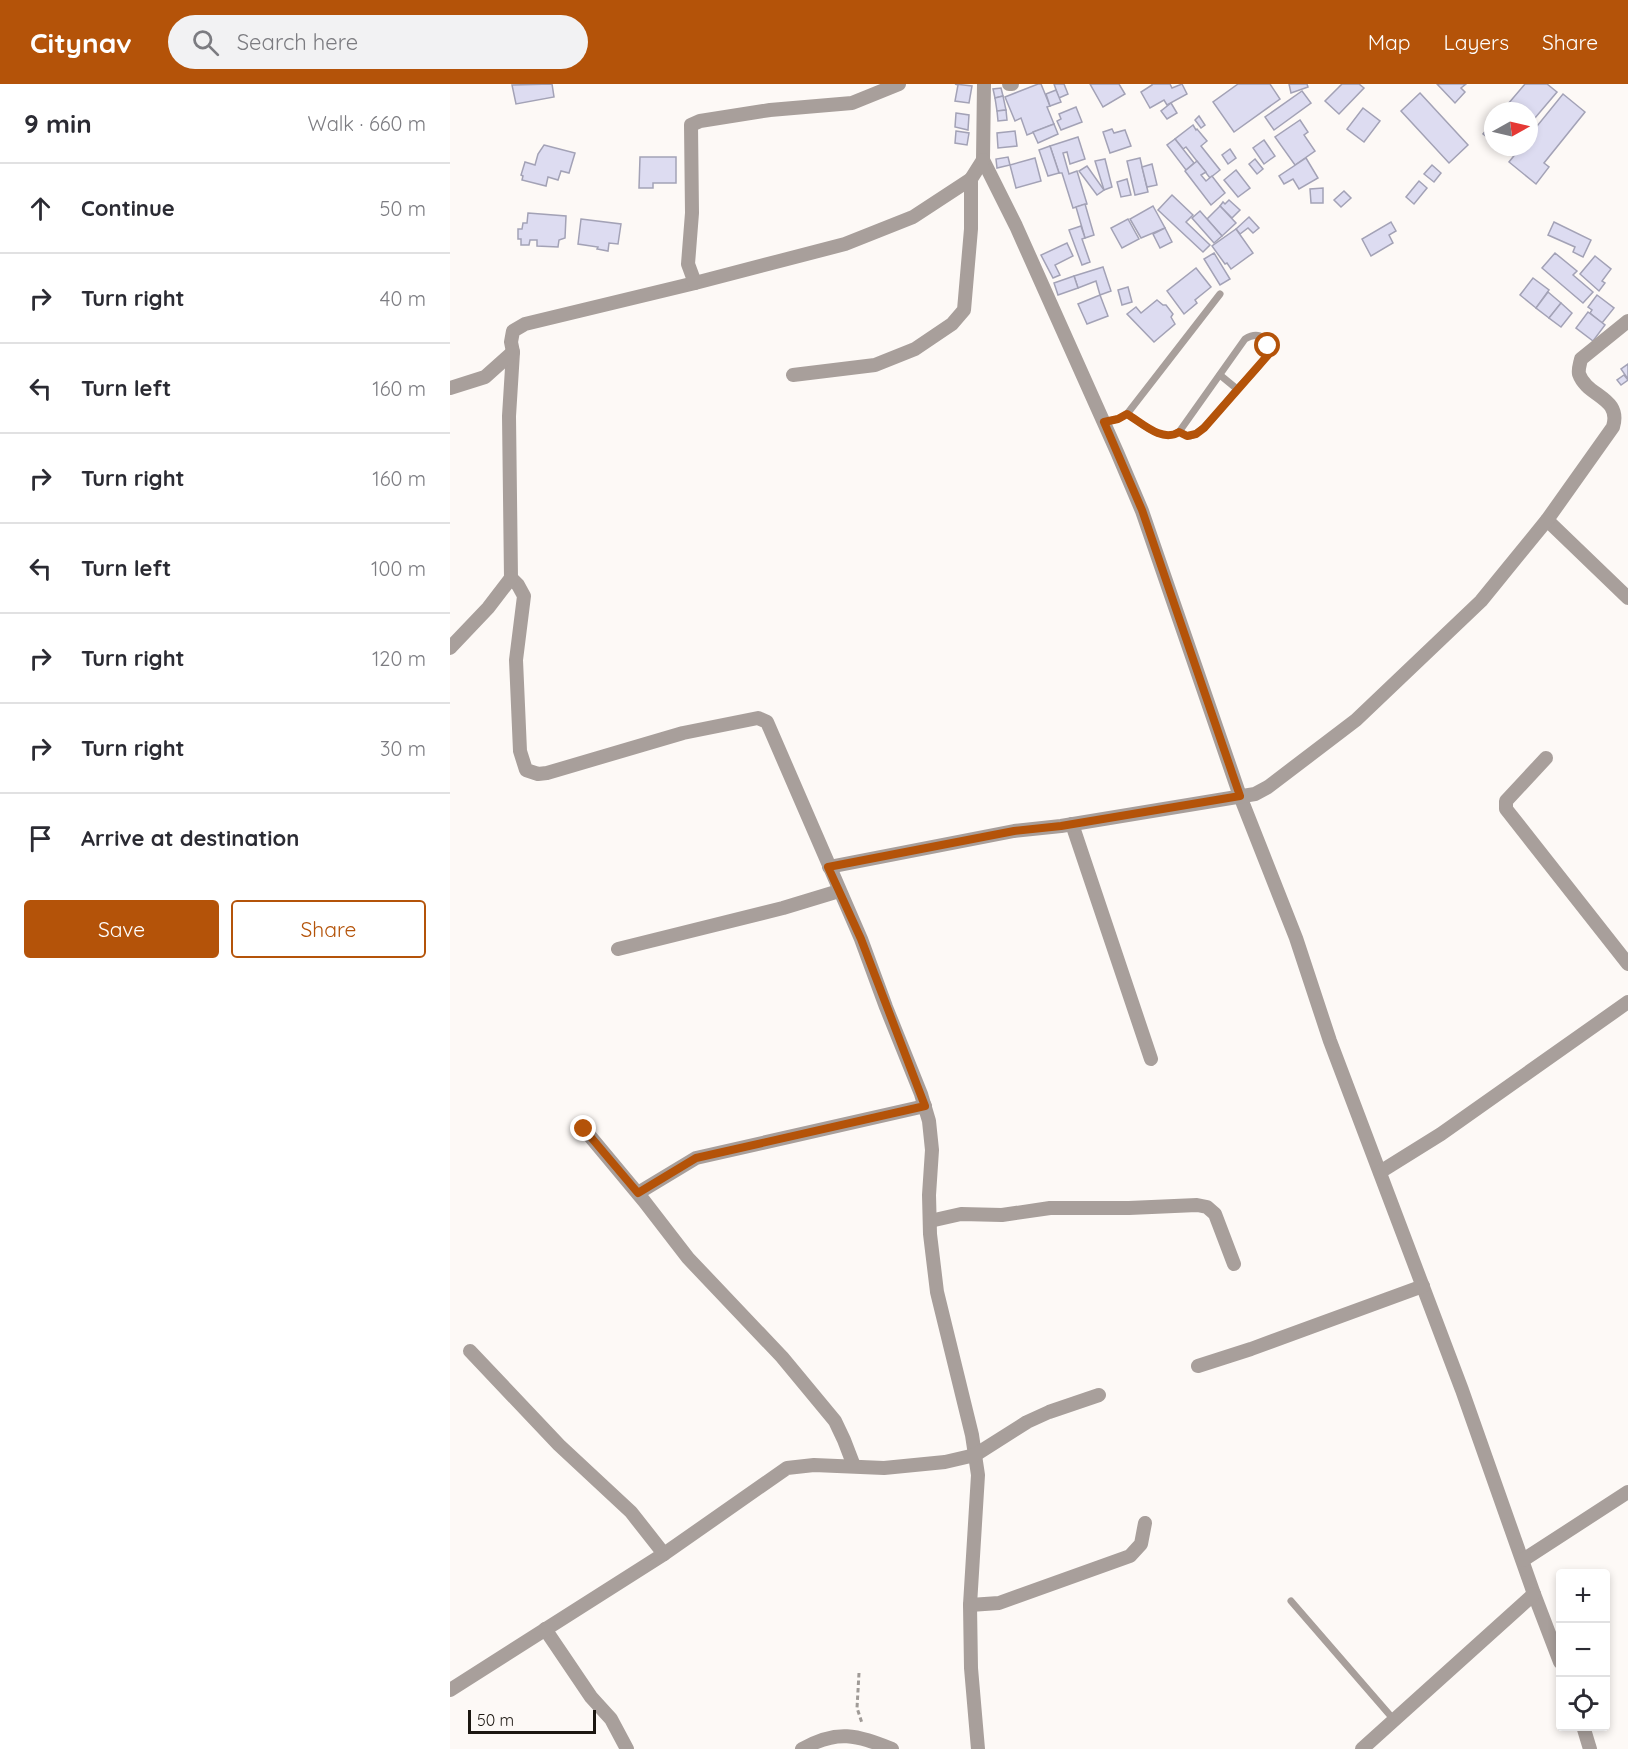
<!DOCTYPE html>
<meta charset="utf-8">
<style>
:root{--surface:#fff;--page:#f2f2f3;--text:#2b2b33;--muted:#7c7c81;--line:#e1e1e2;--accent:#b45309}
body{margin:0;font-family:Quicksand,sans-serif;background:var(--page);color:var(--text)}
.controls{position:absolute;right:18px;bottom:18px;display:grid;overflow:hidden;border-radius:6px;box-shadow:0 3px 9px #0003}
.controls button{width:54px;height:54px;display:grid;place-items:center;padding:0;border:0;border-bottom:2px solid var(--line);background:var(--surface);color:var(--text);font:30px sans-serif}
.compass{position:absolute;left:1034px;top:18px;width:54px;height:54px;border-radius:50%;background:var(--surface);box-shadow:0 3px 9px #0003;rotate:82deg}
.scale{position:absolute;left:18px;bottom:15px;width:128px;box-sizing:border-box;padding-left:6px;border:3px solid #1c1711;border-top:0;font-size:16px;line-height:21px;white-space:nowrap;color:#1c1711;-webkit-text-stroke:4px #fdf9f6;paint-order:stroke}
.stop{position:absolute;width:18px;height:18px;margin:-14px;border:4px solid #b45309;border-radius:50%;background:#fff}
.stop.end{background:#b45309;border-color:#fff;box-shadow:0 2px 6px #0008}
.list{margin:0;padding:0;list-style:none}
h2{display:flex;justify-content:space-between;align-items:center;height:78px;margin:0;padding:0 24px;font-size:26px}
h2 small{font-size:20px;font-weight:400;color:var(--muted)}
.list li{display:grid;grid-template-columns:39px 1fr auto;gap:18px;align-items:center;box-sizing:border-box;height:90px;padding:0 24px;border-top:2px solid var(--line)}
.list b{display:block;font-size:22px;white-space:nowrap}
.list em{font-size:20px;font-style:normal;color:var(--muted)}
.actions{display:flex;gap:12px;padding:18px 24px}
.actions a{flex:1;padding:14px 0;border:2px solid var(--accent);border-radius:6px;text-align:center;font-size:21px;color:var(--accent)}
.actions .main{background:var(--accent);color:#fff}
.icon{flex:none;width:33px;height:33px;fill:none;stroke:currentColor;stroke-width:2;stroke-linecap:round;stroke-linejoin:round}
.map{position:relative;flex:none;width:1178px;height:1665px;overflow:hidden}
header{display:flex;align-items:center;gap:36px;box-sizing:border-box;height:84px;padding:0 30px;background:var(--accent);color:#fff}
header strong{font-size:28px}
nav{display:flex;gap:33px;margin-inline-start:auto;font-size:21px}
.search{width:420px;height:54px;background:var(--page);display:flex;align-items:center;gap:15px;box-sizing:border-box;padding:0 21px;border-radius:33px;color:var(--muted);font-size:22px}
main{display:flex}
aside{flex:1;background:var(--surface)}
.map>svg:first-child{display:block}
.building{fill:#dddcf1;stroke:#a3a2b6;stroke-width:1.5}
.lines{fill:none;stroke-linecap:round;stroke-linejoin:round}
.path{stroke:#a09b97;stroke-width:3;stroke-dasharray:4.5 3;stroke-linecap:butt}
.lane{stroke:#a89f9b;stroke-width:7}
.street{stroke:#a89f9b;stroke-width:14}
.route{stroke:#b45309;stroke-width:8}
</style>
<header>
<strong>Citynav</strong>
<div class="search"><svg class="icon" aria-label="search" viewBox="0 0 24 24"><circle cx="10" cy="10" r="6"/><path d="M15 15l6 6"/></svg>Search here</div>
<nav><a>Map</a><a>Layers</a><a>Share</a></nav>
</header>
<main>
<aside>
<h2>9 min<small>Walk · 660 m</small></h2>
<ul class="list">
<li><svg class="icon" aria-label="ahead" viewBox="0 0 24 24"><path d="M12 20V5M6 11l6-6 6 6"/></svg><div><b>Continue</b></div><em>50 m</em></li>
<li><svg class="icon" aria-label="right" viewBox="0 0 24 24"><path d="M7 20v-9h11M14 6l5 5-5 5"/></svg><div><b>Turn right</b></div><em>40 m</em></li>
<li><svg class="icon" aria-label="left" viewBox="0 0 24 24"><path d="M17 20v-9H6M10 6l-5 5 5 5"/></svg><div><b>Turn left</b></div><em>160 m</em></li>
<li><svg class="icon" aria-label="right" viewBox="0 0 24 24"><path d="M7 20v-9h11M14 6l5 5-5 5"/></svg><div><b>Turn right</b></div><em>160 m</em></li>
<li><svg class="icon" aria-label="left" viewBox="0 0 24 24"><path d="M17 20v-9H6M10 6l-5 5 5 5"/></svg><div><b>Turn left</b></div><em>100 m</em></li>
<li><svg class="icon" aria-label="right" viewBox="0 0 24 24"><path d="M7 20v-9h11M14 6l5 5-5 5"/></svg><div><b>Turn right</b></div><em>120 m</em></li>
<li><svg class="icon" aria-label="right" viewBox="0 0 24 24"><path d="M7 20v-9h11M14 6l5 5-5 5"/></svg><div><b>Turn right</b></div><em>30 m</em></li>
<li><svg class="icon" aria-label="arrive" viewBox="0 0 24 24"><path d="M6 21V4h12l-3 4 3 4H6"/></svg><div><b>Arrive at destination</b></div></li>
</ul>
<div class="actions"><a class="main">Save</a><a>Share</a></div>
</aside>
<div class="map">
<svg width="1178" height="1665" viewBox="0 0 1178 1665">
<rect width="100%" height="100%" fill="#fdf9f6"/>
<g class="building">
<path d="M 102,0 L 104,13 L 66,20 L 62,1 Z"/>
<path d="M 505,0 L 522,2 L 519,19 L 505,17 L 508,1 Z"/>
<path d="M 588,0 L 591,0 L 600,22 L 597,23 L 604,40 L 577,51 L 571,34 L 565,37 L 555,13 Z"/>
<path d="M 604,0 L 614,0 L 618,10 L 609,14 Z"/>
<path d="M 640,0 L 669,0 L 675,10 L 653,23 Z"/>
<path d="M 702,0 L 720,0 L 722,4 L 732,0 L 737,10 L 717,21 L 714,16 L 700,24 L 691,8 L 702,1 Z"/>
<path d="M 788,0 L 820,0 L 830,15 L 784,48 L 763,18 Z"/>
<path d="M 839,0 L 857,0 L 858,3 L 841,9 Z"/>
<path d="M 892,0 L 909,0 L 914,4 L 889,30 L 875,17 Z"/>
<path d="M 987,0 L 1016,0 L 1011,4 L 1015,8 L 1005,19 Z"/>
<path d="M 1075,0 L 1097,0 L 1107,8 L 1079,41 L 1079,27 L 1052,27 Z"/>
<path d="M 551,4 L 553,12 L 545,14 L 543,5 Z"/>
<path d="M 606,6 L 611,18 L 600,22 L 596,10 Z"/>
<path d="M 852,7 L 861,19 L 824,46 L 815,33 Z"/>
<path d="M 970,9 L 1018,61 L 999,79 L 951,27 Z"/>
<path d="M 1113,10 L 1135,28 L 1094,79 L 1099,83 L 1086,100 L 1059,78 L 1071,63 L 1079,63 L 1079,52 Z"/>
<path d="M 553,12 L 556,26 L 547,27 L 545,14 Z"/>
<path d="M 721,19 L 727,29 L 717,35 L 711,27 Z"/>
<path d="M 626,23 L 632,38 L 611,46 L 607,37 L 611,35 L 609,30 Z"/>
<path d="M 913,24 L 930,37 L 914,58 L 897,45 Z"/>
<path d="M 556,26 L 557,36 L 548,37 L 547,27 Z"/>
<path d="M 506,29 L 519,31 L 518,46 L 505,43 Z"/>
<path d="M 749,32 L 755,41 L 751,44 L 745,36 Z"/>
<path d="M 850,36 L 858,48 L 854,51 L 865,67 L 845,81 L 825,53 Z"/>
<path d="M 1043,38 L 1043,58 L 1033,50 Z"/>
<path d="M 604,40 L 608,50 L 588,59 L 583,48 Z"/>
<path d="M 743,41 L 746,46 L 747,45 L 757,57 L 751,62 L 770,86 L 760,94 L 736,63 L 733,65 L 725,55 Z"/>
<path d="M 662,45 L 664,49 L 675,46 L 681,62 L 660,69 L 653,48 Z"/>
<path d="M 506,47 L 519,49 L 517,61 L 505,59 Z"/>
<path d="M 565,47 L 567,62 L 548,64 L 547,49 Z"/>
<path d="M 628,53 L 635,75 L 620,80 L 617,68 L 613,69 L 619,90 L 627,87 L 637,120 L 623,124 L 612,89 L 609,89 L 600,62 Z"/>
<path d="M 725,55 L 744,79 L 736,86 L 717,61 Z"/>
<path d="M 814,56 L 825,72 L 814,80 L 803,64 Z"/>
<path d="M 94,61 L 125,69 L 119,89 L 111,87 L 108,96 L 98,93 L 96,102 L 72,96 L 73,92 L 71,91 L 75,78 L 85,81 L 88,70 Z"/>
<path d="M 600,62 L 609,89 L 598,92 L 589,66 Z"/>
<path d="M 780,65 L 786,74 L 778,80 L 772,71 Z"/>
<path d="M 190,73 L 226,73 L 226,99 L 203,99 L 203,104 L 189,104 Z"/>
<path d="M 558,73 L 560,81 L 547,84 L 546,75 Z"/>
<path d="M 585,74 L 591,97 L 566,104 L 560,81 Z"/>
<path d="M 690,74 L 698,108 L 685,111 L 677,77 Z"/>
<path d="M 856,74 L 868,94 L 849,105 L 843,95 L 834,100 L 829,92 Z"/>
<path d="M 655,75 L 662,103 L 654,106 L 645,77 Z"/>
<path d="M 805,75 L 813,85 L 807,90 L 799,80 Z"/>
<path d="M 747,77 L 756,88 L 751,91 L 756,97 L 762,92 L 775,109 L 761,121 L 735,87 Z"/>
<path d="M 702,80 L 707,101 L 697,103 L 692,83 Z"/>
<path d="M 982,81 L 991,89 L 984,98 L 974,90 Z"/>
<path d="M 637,82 L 654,106 L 647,111 L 629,87 Z"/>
<path d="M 786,86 L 800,104 L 788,113 L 774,96 Z"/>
<path d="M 677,95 L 681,111 L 671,113 L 667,98 Z"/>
<path d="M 969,97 L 977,104 L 964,120 L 956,113 Z"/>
<path d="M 873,104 L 873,119 L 861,119 L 860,105 Z"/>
<path d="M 894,107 L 901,114 L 891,123 L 884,116 Z"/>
<path d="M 722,111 L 743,131 L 736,138 L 760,161 L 753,168 L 708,126 Z"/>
<path d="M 779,116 L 790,126 L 782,134 L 770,122 L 773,118 L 775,120 Z"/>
<path d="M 635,120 L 644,151 L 635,154 L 626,123 Z"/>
<path d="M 703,122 L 715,144 L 691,154 L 680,135 Z"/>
<path d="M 770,122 L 786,139 L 772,152 L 757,135 Z"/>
<path d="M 750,127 L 772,152 L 764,159 L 742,134 Z"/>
<path d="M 78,129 L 116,132 L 115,154 L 109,156 L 108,163 L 87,162 L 87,156 L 80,156 L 79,161 L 71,161 L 71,155 L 68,155 L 68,145 L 72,145 L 73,139 L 77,139 Z"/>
<path d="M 799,133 L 809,144 L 803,149 L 798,144 L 790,150 L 786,145 Z"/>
<path d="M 131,135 L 171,140 L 168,160 L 159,159 L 158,167 L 147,165 L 148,163 L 128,160 Z"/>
<path d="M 678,135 L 689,155 L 672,164 L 661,144 Z"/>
<path d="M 941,138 L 946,147 L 939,151 L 943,159 L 921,172 L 912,155 Z"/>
<path d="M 1104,138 L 1141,156 L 1133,173 L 1123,168 L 1125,163 L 1098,151 Z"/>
<path d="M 631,142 L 635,154 L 632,155 L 640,178 L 632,181 L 619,146 Z"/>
<path d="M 715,144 L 722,158 L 710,164 L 703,150 Z"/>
<path d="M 786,145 L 803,169 L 781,185 L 777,179 L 775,180 L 762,162 Z"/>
<path d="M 617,159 L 623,172 L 605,181 L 610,191 L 603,194 L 591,171 Z"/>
<path d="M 764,169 L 780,195 L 770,201 L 754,175 Z"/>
<path d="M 1105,169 L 1127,187 L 1123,191 L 1143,208 L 1133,219 L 1092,184 Z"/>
<path d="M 1145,172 L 1161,185 L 1152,197 L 1155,199 L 1149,207 L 1130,190 Z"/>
<path d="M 653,183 L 661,207 L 650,211 L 646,197 L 628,204 L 624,192 Z"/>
<path d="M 746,184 L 761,203 L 745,216 L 747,219 L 734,230 L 717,207 Z"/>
<path d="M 624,192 L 628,204 L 608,211 L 604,199 Z"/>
<path d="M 1083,194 L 1099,206 L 1086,224 L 1070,211 Z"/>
<path d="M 678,203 L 682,218 L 672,221 L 668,206 Z"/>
<path d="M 1098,208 L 1111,219 L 1099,234 L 1086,224 Z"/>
<path d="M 650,211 L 658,232 L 637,240 L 628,220 Z"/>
<path d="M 1147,211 L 1164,224 L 1152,239 L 1140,229 L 1142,226 L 1138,223 Z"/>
<path d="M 707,216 L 713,221 L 716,221 L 723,230 L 721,233 L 725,240 L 704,258 L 677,230 L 686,223 L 691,229 Z"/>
<path d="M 1111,219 L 1122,229 L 1111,243 L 1099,234 Z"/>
<path d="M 1138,228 L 1155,241 L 1143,257 L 1126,244 Z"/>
<path d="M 1178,280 L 1178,295 L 1171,285 Z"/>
<path d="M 1174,291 L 1178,296 L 1171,301 L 1167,296 Z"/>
</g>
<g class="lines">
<path class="path" d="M 409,1589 L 407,1624 L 412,1639"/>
<g class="lane">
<path d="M 677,330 C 692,339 712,359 729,348 L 795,255 C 800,252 807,249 813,254 C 830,268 797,294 787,305"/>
<path d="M 654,338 L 668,335 L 677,330 L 770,210"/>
<path d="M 729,348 C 730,348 737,352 738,352 C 752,353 778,315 787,305 L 770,291"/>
<path d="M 841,1517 L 945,1637"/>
</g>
<g class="street">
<path d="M 534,0 L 533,76 L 566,142 L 667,368 L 692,427 L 790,712 L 846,854 L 880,957 L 1012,1306 L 1084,1510 L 1110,1578"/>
<path d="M 559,0 L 562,0"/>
<path d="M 521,95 L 463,133 L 395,160 L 245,199 L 75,240 L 63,247 L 61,258 L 63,268 L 59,332 L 61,494 L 68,501 L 74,512 L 66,576 L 70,667 L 76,686 L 88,690 L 97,689 L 233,649 L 308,634 L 317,638 L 411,855 L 436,923 L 471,1010 L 479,1037 L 482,1066 L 479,1111 L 480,1150 L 487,1208 L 522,1351 L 528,1391 L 520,1521 L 521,1584 L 528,1665"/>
<path d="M 245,199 L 238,180 L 242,129 L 241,41 L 250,37 L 320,26 L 402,19 L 449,0"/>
<path d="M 343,291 L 425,281 L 465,265 L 502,240 L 514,226 L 521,145 L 521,95 L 533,76"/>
<path d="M 0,304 L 35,293 L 63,268"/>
<path d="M 1097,436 L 1178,514"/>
<path d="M 0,564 L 38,524 L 61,494"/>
<path d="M 1096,674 L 1056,717 L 1056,725 L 1178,880"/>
<path d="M 622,740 L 701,975"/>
<path d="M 379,783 L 564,747 L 611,742 L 805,710 L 818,703 L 906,636 L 1031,517 L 1097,436 L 1163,343 C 1172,313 1137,313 1129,290 C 1128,285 1130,280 1131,275 L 1178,237"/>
<path d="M 168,865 L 333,824 L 389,807"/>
<path d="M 134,1045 L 194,1117 L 238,1174 L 332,1273 L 385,1337 L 394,1356 L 404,1382"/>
<path d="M 930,1088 L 991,1050 L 1178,918"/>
<path d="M 188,1109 L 246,1074 L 475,1022"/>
<path d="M 480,1137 L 511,1130 L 552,1131 L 600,1124 L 679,1124 L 747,1121 L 757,1123 L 765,1130 L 784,1180"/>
<path d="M 20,1267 L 109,1361 L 181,1428 L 214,1470"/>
<path d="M 748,1282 L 801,1265 L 973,1202"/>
<path d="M 1073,1476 L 1178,1408"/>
<path d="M 520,1521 L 549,1519 L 680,1472 L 691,1460 L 695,1439"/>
<path d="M 95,1545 L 141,1613 L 161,1635 L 177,1665"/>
<path d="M 0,1606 L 214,1470 L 337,1384 L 364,1381 L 434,1384 L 495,1378 L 525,1371 L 577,1338 L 599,1328 L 649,1311"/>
<path d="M 1133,1642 L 1140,1665"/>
<path d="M 352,1665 C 388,1645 406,1651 442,1665"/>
<path d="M 912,1665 L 1084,1510"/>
</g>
</g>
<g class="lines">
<path class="route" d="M 134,1045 L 188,1109 L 246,1074 L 475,1022 L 411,855 L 378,783 L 564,747 L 611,742 L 790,712 L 692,426 L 654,338 L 668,335 L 677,330 C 692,339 712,359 729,348 L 737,352 L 746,350 L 754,344 L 818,271 L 818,262"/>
</g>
</svg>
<div class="controls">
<button>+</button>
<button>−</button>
<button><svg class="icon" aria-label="locate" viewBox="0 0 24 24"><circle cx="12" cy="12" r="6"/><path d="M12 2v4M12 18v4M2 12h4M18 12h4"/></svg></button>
</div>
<svg class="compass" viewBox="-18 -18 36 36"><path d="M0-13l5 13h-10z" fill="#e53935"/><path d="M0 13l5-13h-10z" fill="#7c7c81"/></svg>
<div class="scale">50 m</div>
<div class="stop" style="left:818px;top:262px"></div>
<div class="stop end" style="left:134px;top:1045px"></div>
</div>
</main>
